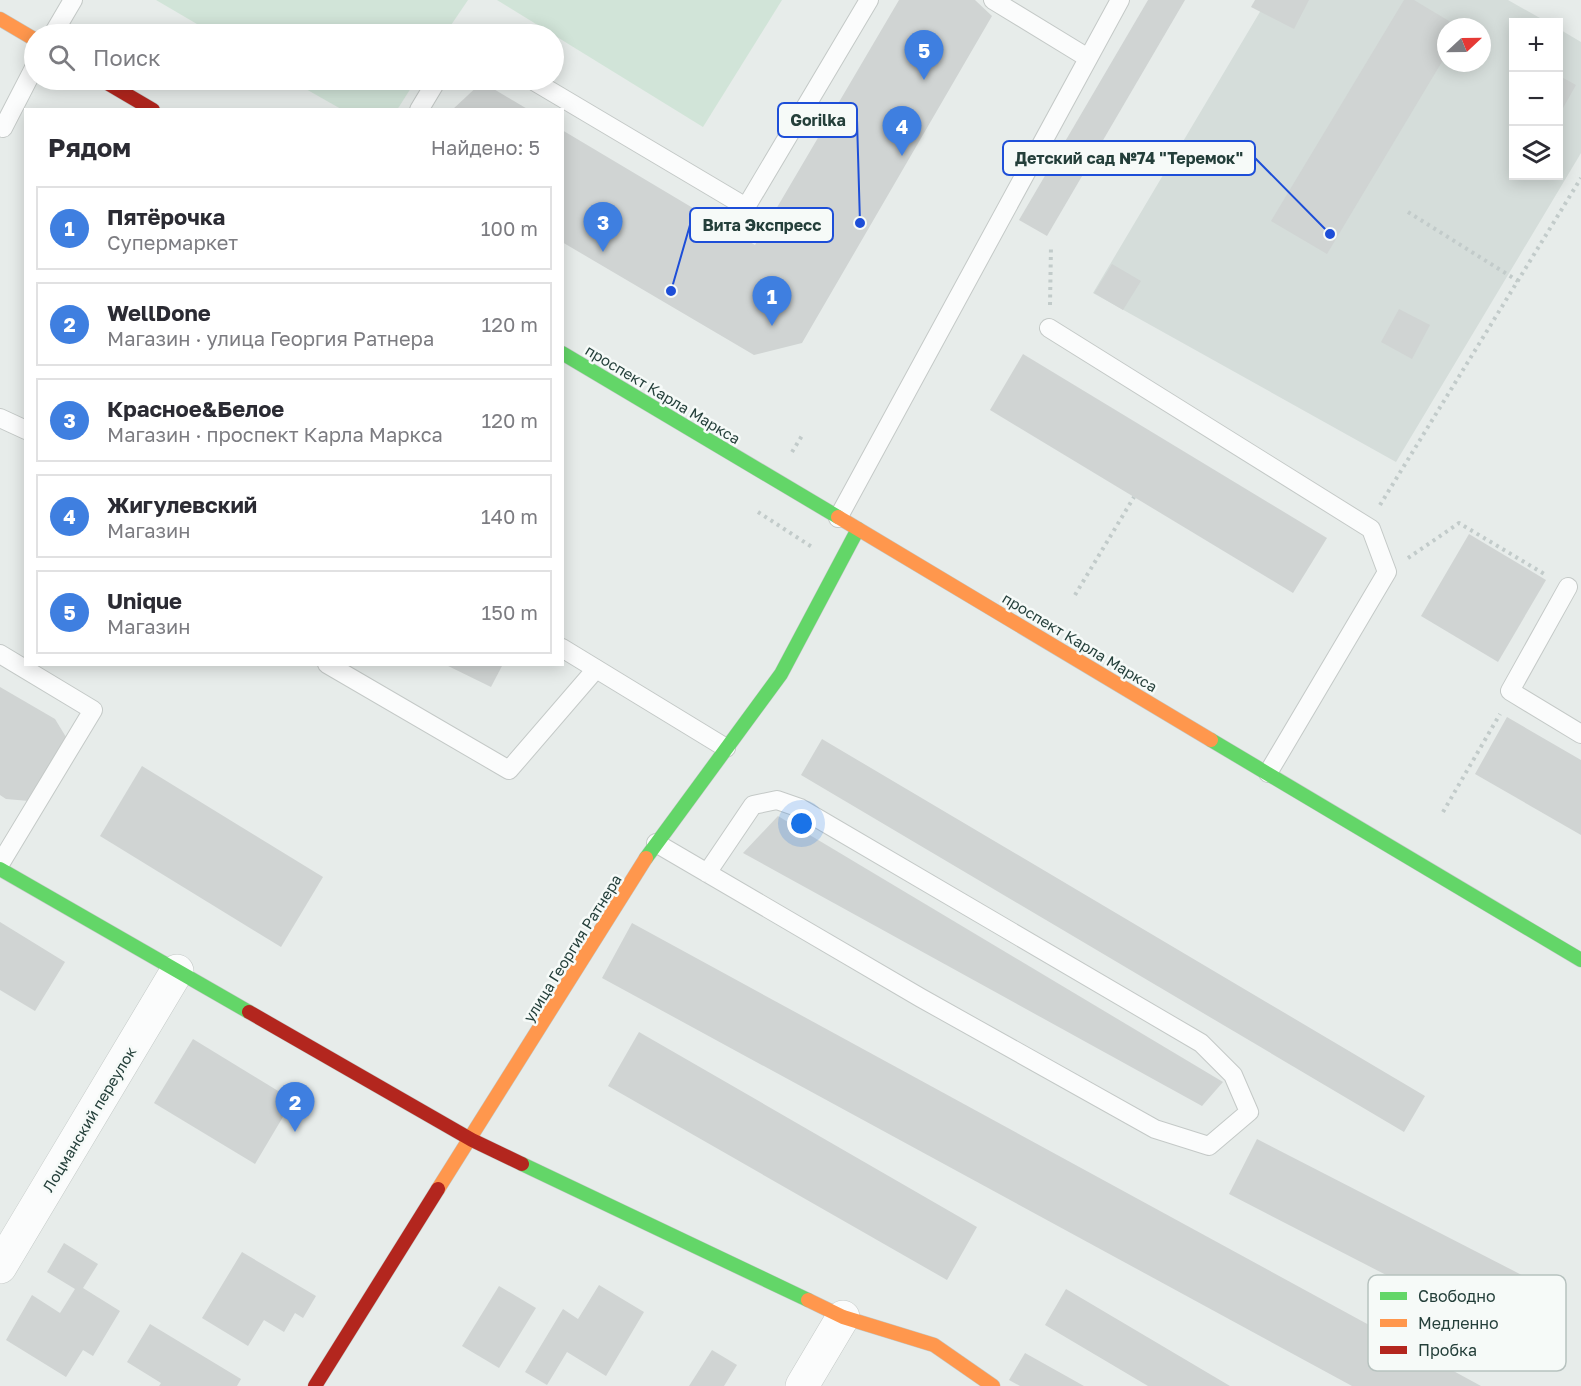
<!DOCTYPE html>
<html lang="ru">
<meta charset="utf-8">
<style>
:root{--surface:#fff;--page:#f7f7f7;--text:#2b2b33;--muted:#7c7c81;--line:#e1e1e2;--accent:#0b8043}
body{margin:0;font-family:"Golos Text",sans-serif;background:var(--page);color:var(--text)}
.controls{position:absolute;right:18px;top:18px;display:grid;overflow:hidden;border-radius:0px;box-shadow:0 3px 15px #0003}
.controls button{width:54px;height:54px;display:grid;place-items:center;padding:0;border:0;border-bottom:2px solid var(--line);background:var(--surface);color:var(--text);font:30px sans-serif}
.compass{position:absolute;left:1437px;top:18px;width:54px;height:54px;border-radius:50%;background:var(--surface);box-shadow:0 3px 15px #0003;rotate:68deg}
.you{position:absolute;left:802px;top:824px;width:21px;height:21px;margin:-15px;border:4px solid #fff;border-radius:50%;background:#1a73e8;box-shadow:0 0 0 9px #1a73e833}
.badge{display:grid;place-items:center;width:39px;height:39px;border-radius:50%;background:var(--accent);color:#fff;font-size:20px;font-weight:700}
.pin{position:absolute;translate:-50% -50px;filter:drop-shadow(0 2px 3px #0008)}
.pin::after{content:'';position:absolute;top:32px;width:21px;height:18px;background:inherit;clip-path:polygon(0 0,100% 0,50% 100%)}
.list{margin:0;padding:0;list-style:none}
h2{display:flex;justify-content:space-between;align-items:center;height:78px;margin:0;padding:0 24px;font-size:26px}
h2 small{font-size:20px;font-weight:400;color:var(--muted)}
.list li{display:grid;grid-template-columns:39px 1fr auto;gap:18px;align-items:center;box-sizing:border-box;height:84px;margin:0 12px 12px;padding:0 12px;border:2px solid var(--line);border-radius:0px}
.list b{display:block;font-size:22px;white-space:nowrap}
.list p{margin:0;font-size:20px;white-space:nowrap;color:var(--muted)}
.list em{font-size:20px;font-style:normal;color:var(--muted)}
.icon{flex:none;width:33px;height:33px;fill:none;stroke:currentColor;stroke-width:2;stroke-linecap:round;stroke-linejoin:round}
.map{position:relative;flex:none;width:1581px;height:1386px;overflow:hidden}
.search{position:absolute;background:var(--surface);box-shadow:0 3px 15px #0003;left:24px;top:24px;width:540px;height:66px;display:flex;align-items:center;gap:15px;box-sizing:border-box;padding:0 21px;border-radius:33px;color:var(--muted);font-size:22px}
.panel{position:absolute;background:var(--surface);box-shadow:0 3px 15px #0003;left:24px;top:108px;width:540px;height:558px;border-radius:0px}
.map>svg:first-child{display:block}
.built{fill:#d5ddda;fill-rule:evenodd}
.green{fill:#d1e4d8}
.building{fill:#d0d4d3}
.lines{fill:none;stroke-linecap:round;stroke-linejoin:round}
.lane-casing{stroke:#c4c9c7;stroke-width:20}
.street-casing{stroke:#c4c9c7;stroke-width:34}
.fast-casing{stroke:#c2c9c7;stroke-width:15}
.slow-casing{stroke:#c2c9c7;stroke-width:15}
.jam-casing{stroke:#c2c9c7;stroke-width:15}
.path{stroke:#c2cbca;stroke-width:4;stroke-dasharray:3 4.5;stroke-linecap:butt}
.lane{stroke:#fbfcfc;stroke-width:18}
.street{stroke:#fbfcfc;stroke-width:33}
.fast{stroke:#63d668;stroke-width:14}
.slow{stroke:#ff974d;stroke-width:14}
.jam{stroke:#b3261e;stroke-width:14}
.labels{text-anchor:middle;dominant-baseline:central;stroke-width:5;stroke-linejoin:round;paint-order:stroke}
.street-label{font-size:15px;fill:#243f3a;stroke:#f6faf8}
.key{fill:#f6faf8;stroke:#b7c2bf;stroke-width:1.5}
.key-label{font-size:16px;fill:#243f3a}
.leader{fill:none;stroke:#1d4ed8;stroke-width:2}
.callout-dot{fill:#1d4ed8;stroke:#f6faf8;stroke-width:2}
.callout{fill:#f6faf8;stroke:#1d4ed8;stroke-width:2}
.callout-label{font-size:16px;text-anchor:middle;font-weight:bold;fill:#243f3a}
</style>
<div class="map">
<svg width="1581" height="1386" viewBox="0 0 1581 1386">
<rect width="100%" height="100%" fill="#e7ecea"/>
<path class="built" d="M 1267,0 L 1508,0 L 1547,22 L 1514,22 L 1514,176 L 1558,176 L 1559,29 L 1581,42 L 1581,153 L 1396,462 L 1093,293 ZM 1446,27 L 1482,27 L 1482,63 L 1446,63 Z"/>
<g class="green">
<path d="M 156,0 L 468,0 L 445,34 L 214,34 Z"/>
<path d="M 497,0 L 782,0 L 703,127 Z"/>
<path d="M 290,80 L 416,80 L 397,110 L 341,109 Z"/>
</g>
<g class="building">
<path d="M 899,0 L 975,0 L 992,16 L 802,343 L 754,355 L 562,242 L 562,130 L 755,245 Z"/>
<path d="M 1148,0 L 1185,0 L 1047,236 L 1019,220 Z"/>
<path d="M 1255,0 L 1309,0 L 1294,29 L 1251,7 Z"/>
<path d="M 1404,0 L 1414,0 L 1459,27 L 1446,27 L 1446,55 L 1327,254 L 1271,221 Z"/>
<path d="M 1558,75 L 1576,85 L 1558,117 Z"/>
<path d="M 482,82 L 529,110 L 452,110 Z"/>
<path d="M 1112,264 L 1141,281 L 1123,310 L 1094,293 Z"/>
<path d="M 1399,309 L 1430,325 L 1412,359 L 1381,342 Z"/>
<path d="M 1023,354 L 1327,538 L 1293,593 L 990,410 Z"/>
<path d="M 1469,534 L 1546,580 L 1498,662 L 1421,616 Z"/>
<path d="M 444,664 L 503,664 L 491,687 Z"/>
<path d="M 0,687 L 55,719 L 66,737 L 29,801 L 6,799 L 0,795 Z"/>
<path d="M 1507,717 L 1581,760 L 1581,835 L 1475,774 Z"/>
<path d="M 822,739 L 1425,1096 L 1404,1132 L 801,775 Z"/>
<path d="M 142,766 L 323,877 L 281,947 L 100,836 Z"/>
<path d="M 778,816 L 1223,1082 L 1202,1106 L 743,853 Z"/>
<path d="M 0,922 L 65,962 L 35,1011 L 0,990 Z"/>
<path d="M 632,923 L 1481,1386 L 1352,1386 L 602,978 Z"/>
<path d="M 639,1032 L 977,1227 L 947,1280 L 608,1086 Z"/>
<path d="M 193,1039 L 293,1100 L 255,1164 L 154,1103 Z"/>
<path d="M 1257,1139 L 1551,1290 L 1522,1345 L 1229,1194 Z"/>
<path d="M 64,1243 L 98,1264 L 83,1288 L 120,1311 L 93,1356 L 83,1350 L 66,1377 L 6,1340 L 32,1295 L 60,1313 L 75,1289 L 47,1272 Z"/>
<path d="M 242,1252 L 316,1296 L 303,1318 L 295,1313 L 284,1332 L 264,1320 L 248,1346 L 202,1318 Z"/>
<path d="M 599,1285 L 644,1312 L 606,1376 L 567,1352 L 547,1385 L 525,1372 L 563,1309 L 578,1319 Z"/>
<path d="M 499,1286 L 536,1308 L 499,1368 L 462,1346 Z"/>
<path d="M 1066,1289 L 1230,1386 L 1148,1386 L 1045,1325 Z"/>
<path d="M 150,1324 L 241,1379 L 237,1386 L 159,1386 L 161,1383 L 127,1362 Z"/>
<path d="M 712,1350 L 737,1365 L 724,1386 L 689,1386 Z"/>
<path d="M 1025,1353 L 1084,1386 L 1020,1386 L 1009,1380 Z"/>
</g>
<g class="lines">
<defs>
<g id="lane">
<path d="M 993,0 L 1088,58"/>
<path d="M 53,34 L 73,0"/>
<path d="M 532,80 L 746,207 L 869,0"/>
<path d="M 419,110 L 437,80"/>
<path d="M 0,126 L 3,128 L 34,68"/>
<path d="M 1049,328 L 1371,529 L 1387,572 L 1268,773"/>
<path d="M 0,418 L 26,430"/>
<path d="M 838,518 L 1120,0"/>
<path d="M 1568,587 L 1510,691 L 1581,734"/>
<path d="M 562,648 L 726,748"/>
<path d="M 0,654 L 93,710 L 0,864"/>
<path d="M 327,664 L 509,770 L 596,669"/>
<path d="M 656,843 L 921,998 L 1155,1129 L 1209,1146 L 1249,1112 L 1233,1075 L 1201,1043 L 800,808 L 777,800 L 753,805 L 707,873"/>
</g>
<g id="street">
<path d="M 0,1267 L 177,971"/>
<path d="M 802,1386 L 843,1317"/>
</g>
<g id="fast">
<path d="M 562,353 L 838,517"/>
<path d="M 1211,740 L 1581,960"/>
<path d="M 646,858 L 781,674 L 858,529"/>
<path d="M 0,869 L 249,1012"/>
<path d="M 522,1164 L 808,1300"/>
</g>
<g id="slow">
<path d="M 0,19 L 34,39"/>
<path d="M 838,517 L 1211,740"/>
<path d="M 438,1189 L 646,858"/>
<path d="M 808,1300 L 843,1317 L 934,1345 L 993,1386"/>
</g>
<g id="jam">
<path d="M 102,80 L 153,110"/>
<path d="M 249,1012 L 472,1140 L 522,1164"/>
<path d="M 315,1386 L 438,1189"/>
</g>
</defs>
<use href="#lane" class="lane-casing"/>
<use href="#street" class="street-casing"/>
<use href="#fast" class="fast-casing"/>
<use href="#slow" class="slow-casing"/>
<use href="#jam" class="jam-casing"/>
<g class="path">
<path d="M 1408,212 L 1518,281"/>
<path d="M 1050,305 L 1051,246"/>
<path d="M 792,452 L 803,434"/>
<path d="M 1380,505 L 1581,178"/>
<path d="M 758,512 L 812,547"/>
<path d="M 1408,558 L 1459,523 L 1546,575"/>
<path d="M 1075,595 L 1134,497"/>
<path d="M 1443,812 L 1500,714"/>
</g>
<use href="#lane" class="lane"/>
<use href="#street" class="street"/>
<use href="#fast" class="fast"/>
<use href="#slow" class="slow"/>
<use href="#jam" class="jam"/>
</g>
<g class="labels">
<g class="street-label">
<text transform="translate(663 394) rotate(31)">проспект Карла Маркса</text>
<text transform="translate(1080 642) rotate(31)">проспект Карла Маркса</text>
<text transform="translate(572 948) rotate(-58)">улица Георгия Ратнера</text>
<text transform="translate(89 1119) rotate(-59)">Лоцманский переулок</text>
</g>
</g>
<rect x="1368" y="1275" width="198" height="96" rx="9" class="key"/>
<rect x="1380" y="1292" width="27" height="8" fill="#63d668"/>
<rect x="1380" y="1319" width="27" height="8" fill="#ff974d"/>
<rect x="1380" y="1346" width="27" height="8" fill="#b3261e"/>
<g class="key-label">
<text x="1418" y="1302">Свободно</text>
<text x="1418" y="1329">Медленно</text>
<text x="1418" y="1356">Пробка</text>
</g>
<path class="leader" d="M860 223L857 120M1330 234L1255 158M671 291L690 225"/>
<g class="callout-dot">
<circle cx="860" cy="223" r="6"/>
<circle cx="1330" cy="234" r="6"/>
<circle cx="671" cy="291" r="6"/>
</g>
<g class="callout">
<rect x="778" y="103" width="79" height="34" rx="6"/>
<rect x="1003" y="141" width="252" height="34" rx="6"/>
<rect x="690" y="208" width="143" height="34" rx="6"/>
</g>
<g class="callout-label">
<text x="818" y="126">Gorilka</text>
<text x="1129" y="164">Детский сад №74 "Теремок"</text>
<text x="762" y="231">Вита Экспресс</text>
</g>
</svg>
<div class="controls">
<button>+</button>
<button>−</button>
<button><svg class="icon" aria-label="layers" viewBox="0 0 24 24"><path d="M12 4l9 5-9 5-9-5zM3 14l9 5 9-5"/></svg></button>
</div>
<svg class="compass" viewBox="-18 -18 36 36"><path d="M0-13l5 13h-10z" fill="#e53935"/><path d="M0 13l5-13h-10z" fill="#7c7c81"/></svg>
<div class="you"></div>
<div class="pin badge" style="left:772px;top:326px;background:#3f7fe0">1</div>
<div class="pin badge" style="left:295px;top:1132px;background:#3f7fe0">2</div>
<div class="pin badge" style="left:603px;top:252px;background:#3f7fe0">3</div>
<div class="pin badge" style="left:902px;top:156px;background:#3f7fe0">4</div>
<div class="pin badge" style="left:924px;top:80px;background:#3f7fe0">5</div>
<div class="search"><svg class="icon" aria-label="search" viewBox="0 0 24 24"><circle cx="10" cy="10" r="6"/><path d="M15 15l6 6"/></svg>Поиск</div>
<section class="panel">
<h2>Рядом<small>Найдено: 5</small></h2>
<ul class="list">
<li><span class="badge" style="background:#3f7fe0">1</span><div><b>Пятёрочка</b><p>Супермаркет</p></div><em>100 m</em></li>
<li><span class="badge" style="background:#3f7fe0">2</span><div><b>WellDone</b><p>Магазин · улица Георгия Ратнера</p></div><em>120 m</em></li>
<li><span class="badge" style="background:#3f7fe0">3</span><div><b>Красное&amp;Белое</b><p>Магазин · проспект Карла Маркса</p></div><em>120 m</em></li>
<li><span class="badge" style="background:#3f7fe0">4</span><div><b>Жигулевский</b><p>Магазин</p></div><em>140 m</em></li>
<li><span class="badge" style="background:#3f7fe0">5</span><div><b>Unique</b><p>Магазин</p></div><em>150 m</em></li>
</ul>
</section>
</div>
